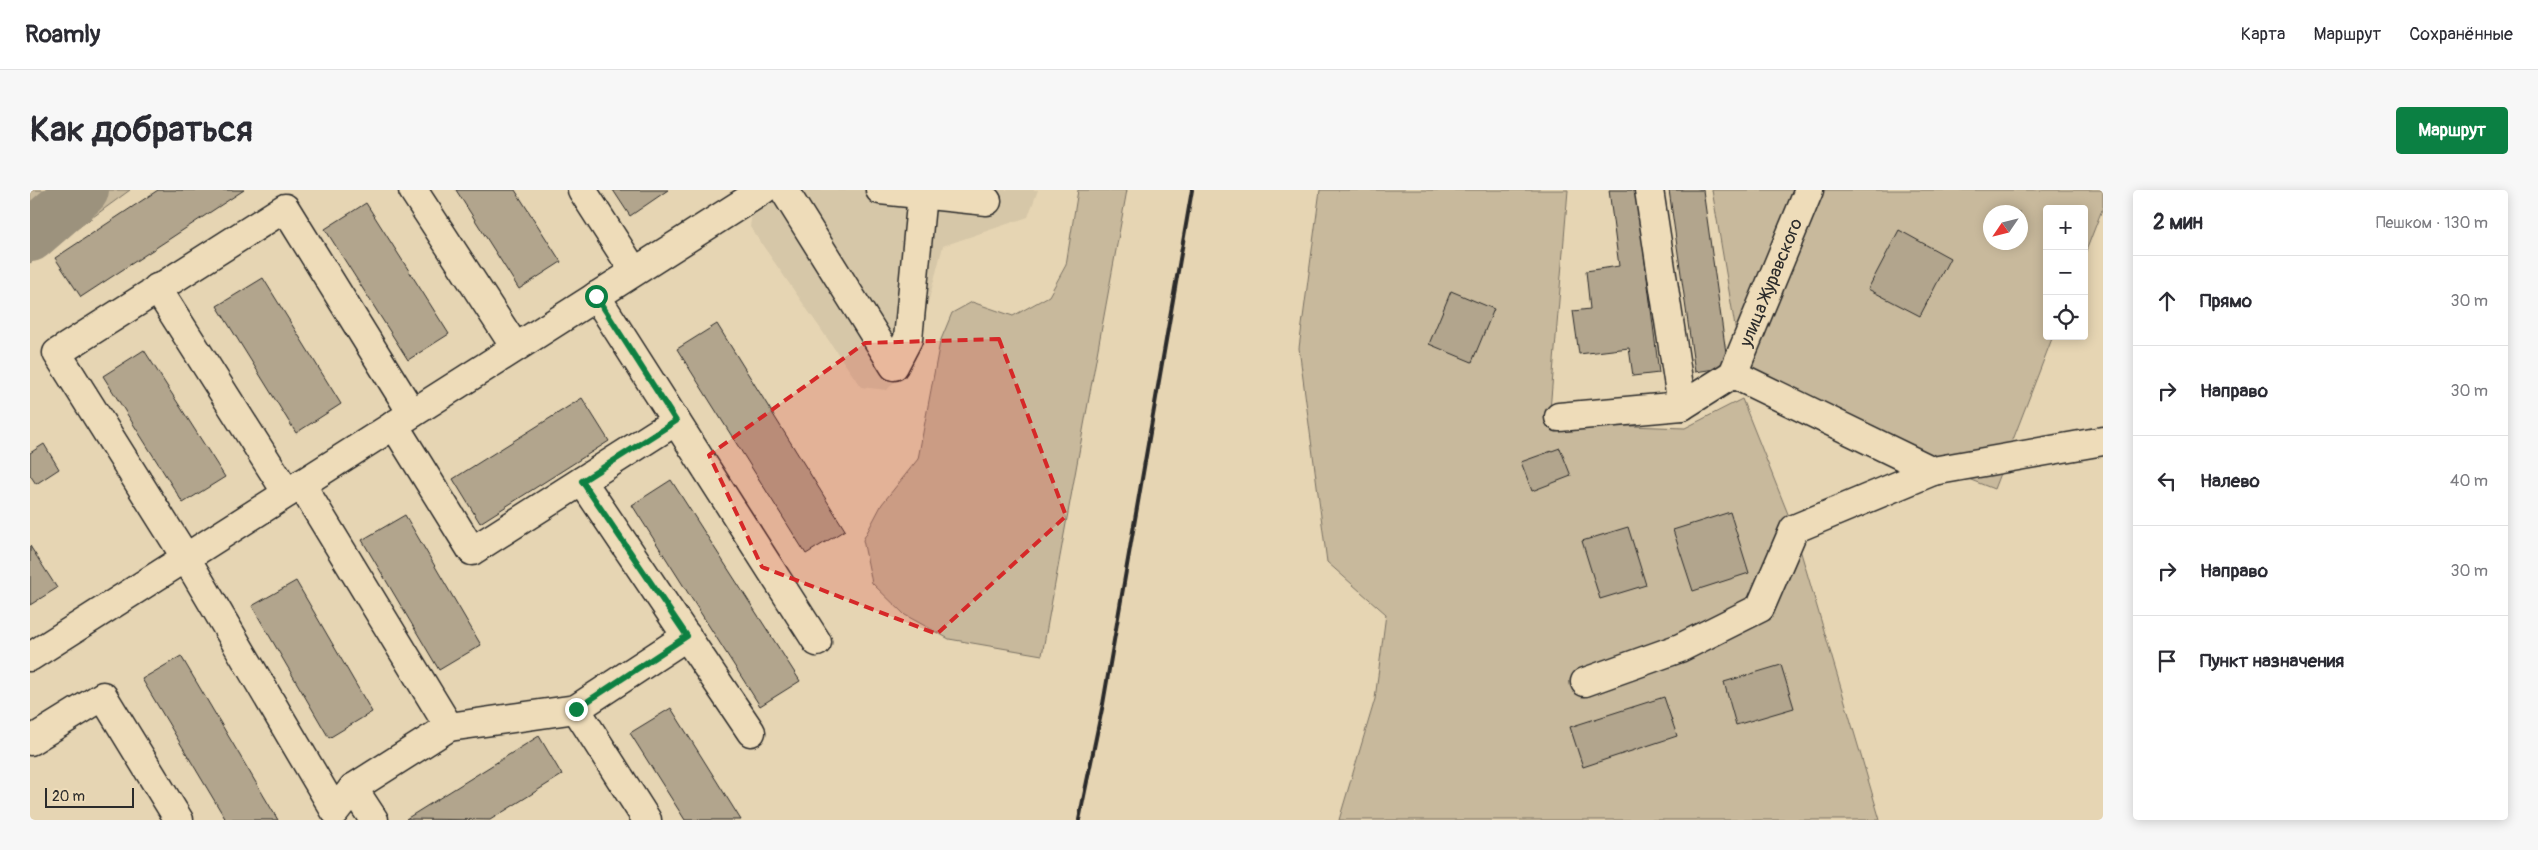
<!DOCTYPE html>
<html lang="ru">
<meta charset="utf-8">
<style>
:root{--surface:#fff;--page:#f7f7f7;--text:#2b2b33;--muted:#7c7c81;--line:#e1e1e2;--accent:#0b8043}
body{margin:0;font-family:Pangolin,sans-serif;background:var(--page);color:var(--text)}
.controls{position:absolute;right:15px;top:15px;display:grid;overflow:hidden;border-radius:5px;box-shadow:0 2px 12px #0003}
.controls button{width:45px;height:45px;display:grid;place-items:center;padding:0;border:0;border-bottom:1px solid var(--line);background:var(--surface);color:var(--text);font:25px sans-serif}
.compass{position:absolute;left:1953px;top:15px;width:45px;height:45px;border-radius:50%;background:var(--surface);box-shadow:0 2px 12px #0003;rotate:235deg}
.scale{position:absolute;left:15px;bottom:12px;width:89px;box-sizing:border-box;padding-left:5px;border:2px solid #2b2b2b;border-top:0;font-size:14px;line-height:18px;white-space:nowrap;color:#2b2b2b;-webkit-text-stroke:4px #eedcb9;paint-order:stroke}
.stop{position:absolute;width:15px;height:15px;margin:-11px;border:4px solid #0b8043;border-radius:50%;background:#fff}
.stop.end{background:#0b8043;border-color:#fff;box-shadow:0 1px 5px #0008}
.list{margin:0;padding:0;list-style:none}
h2{display:flex;justify-content:space-between;align-items:center;height:65px;margin:0;padding:0 20px;font-size:21px}
h2 small{font-size:16px;font-weight:400;color:var(--muted)}
.list li{display:grid;grid-template-columns:32px 1fr auto;gap:15px;align-items:center;box-sizing:border-box;height:90px;padding:0 20px;border-top:1px solid var(--line)}
.list b{display:block;font-size:19px;white-space:nowrap}
.list em{font-size:16px;font-style:normal;color:var(--muted)}
.icon{flex:none;width:28px;height:28px;fill:none;stroke:currentColor;stroke-width:2;stroke-linecap:round;stroke-linejoin:round}
.map{position:relative;flex:none;width:2073px;height:630px;overflow:hidden;border-radius:5px}
header{display:flex;align-items:center;gap:30px;box-sizing:border-box;height:70px;padding:0 25px;background:var(--surface);border-bottom:1px solid var(--line)}
header strong{font-size:24px}
nav{display:flex;gap:28px;margin-inline-start:auto;font-size:18px}
.intro{display:flex;align-items:center;justify-content:space-between;box-sizing:border-box;height:120px;padding:0 30px}
h1{margin:0;font-size:35px}
.button{padding:12px 22px;border-radius:5px;background:var(--accent);color:#fff;font-size:18px;font-weight:700}
main{display:flex;gap:30px;padding:0 30px}
aside{flex:1;background:var(--surface);border-radius:5px;box-shadow:0 2px 12px #0003}
.map>svg:first-child{display:block}
.built{fill:#d6c7a8}
.green{fill:#c8b99c;stroke:#7a7264;fill-rule:evenodd}
.lines{fill:none;stroke-linecap:round;stroke-linejoin:round}
.river{stroke:#9c927d;stroke-width:52}
.building{fill:#b2a58d;stroke:#2b2b2b}
.minor-casing{stroke:#2b2b2b;stroke-width:31}
.minor{stroke:#eedcb9;stroke-width:28}
.rail{stroke:#2b2b2b;stroke-width:4}
.route{stroke:#0b8043;stroke-width:6}
.marked{fill:#d62828;fill-opacity:0.2;stroke:#d62828;stroke-width:4;stroke-dasharray:10 6;stroke-linejoin:round}
.labels{text-anchor:middle;dominant-baseline:central;stroke-width:5;stroke-linejoin:round;paint-order:stroke}
.street-label{font-size:18px;fill:#2b2b2b;stroke:#eedcb9}
</style>
<header>
<strong>Roamly</strong>
<nav><a>Карта</a><a>Маршрут</a><a>Сохранённые</a></nav>
</header>
<div class="intro"><h1>Как добраться</h1><a class="button">Маршрут</a></div>
<main>
<div class="map">
<svg width="2073" height="630" viewBox="0 0 2073 630">
<rect width="100%" height="100%" fill="#e6d5b3"/>
<filter id="ink" filterUnits="userSpaceOnUse"><feTurbulence type="fractalNoise" baseFrequency=".02" numOctaves="2"/><feDisplacementMap in="SourceGraphic" scale="10" xChannelSelector="R" yChannelSelector="G"/><feConvolveMatrix kernelMatrix="1 2 1 2 8 2 1 2 1" color-interpolation-filters="sRGB"/></filter>
<g filter="url(#ink)">
<path class="built" d="M 725,0 L 1008,0 L 998,27 L 913,56 L 883,170 L 857,200 L 831,197 L 720,37 Z"/>
<g class="green">
<path d="M 0,0 L 100,0 L 0,73 Z"/>
<path d="M 1048,0 L 1097,0 L 1012,465 L 919,449 L 875,425 L 842,393 L 833,350 L 852,314 L 888,269 L 910,152 L 922,123 L 942,112 L 983,126 L 1019,106 L 1036,75 Z"/>
<path d="M 1290,0 L 1538,0 L 1519,233 L 1655,238 L 1712,209 L 1764,339 L 1850,630 L 1309,630 L 1345,509 L 1356,424 L 1297,372 L 1269,158 Z"/>
<path d="M 1682,0 L 2073,0 L 2073,17 L 2054,66 L 2054,19 L 2017,19 L 2017,146 L 2023,146 L 1964,299 L 1769,223 L 1715,196 ZM 1960,22 L 1990,22 L 1990,52 L 1960,52 Z"/>
</g>
<g class="lines">
<path class="river" d="M 0,46 L 53,0"/>
</g>
<g class="building">
<path d="M 128,0 L 214,0 L 51,107 L 25,68 Z"/>
<path d="M 426,0 L 485,0 L 531,72 L 489,99 Z"/>
<path d="M 583,0 L 638,0 L 600,26 Z"/>
<path d="M 1579,0 L 1606,0 L 1629,183 L 1603,186 L 1599,158 L 1549,164 L 1543,121 L 1560,119 L 1556,81 L 1589,76 Z"/>
<path d="M 1639,0 L 1673,0 L 1698,177 L 1665,182 Z"/>
<path d="M 336,13 L 419,144 L 378,170 L 295,39 Z"/>
<path d="M 1869,40 L 1920,68 L 1890,126 L 1838,99 Z"/>
<path d="M 233,88 L 311,214 L 266,243 L 187,116 Z"/>
<path d="M 1421,101 L 1464,119 L 1442,172 L 1399,154 Z"/>
<path d="M 687,134 L 815,340 L 776,364 L 647,159 Z"/>
<path d="M 114,160 L 195,287 L 153,313 L 73,186 Z"/>
<path d="M 552,208 L 579,251 L 450,333 L 423,289 Z"/>
<path d="M 14,254 L 29,279 L 6,294 L 0,285 L 0,263 Z"/>
<path d="M 1530,258 L 1541,286 L 1502,301 L 1491,272 Z"/>
<path d="M 641,290 L 770,491 L 730,516 L 602,315 Z"/>
<path d="M 1700,322 L 1719,383 L 1663,401 L 1643,340 Z"/>
<path d="M 375,325 L 451,455 L 409,480 L 332,350 Z"/>
<path d="M 1598,337 L 1616,395 L 1570,409 L 1552,351 Z"/>
<path d="M 0,356 L 27,398 L 0,415 Z"/>
<path d="M 266,391 L 342,522 L 299,548 L 222,416 Z"/>
<path d="M 151,466 L 248,630 L 196,630 L 112,489 Z"/>
<path d="M 1751,475 L 1764,518 L 1706,535 L 1694,492 Z"/>
<path d="M 1634,507 L 1647,546 L 1553,577 L 1540,537 Z"/>
<path d="M 641,518 L 711,630 L 655,630 L 600,543 Z"/>
<path d="M 509,546 L 532,585 L 460,630 L 376,629 Z"/>
</g>
<g class="lines">
<defs>
<g id="minor">
<path d="M 383,0 L 485,157"/>
<path d="M 552,0 L 604,81"/>
<path d="M 754,0 L 864,176 L 878,149 L 892,4"/>
<path d="M 850,0 L 957,11"/>
<path d="M 1619,0 L 1652,216"/>
<path d="M 127,98 L 257,303"/>
<path d="M 566,106 L 787,452"/>
<path d="M 1703,184 L 1903,281 L 2073,251"/>
<path id="s1" d="M 1703,184 L 1779,0"/>
<path d="M 1529,227 L 1652,216 L 1703,184"/>
<path d="M 364,235 L 442,361 L 646,231"/>
<path d="M 552,291 L 721,542"/>
<path d="M 271,294 L 419,537 L 546,519"/>
<path d="M 0,467 L 733,0"/>
<path d="M 1555,492 L 1650,458 L 1730,418 L 1764,339 L 1903,281"/>
<path d="M 0,551 L 73,506 L 149,630"/>
<path d="M 323,598 L 305,621 L 156,368 L 27,163 L 255,18 L 382,223"/>
<path d="M 344,630 L 323,598 L 419,537"/>
<path d="M 617,630 L 546,519 L 657,446"/>
</g>
</defs>
<use href="#minor" class="minor-casing"/>
<use href="#minor" class="minor"/>
<path class="rail" d="M 1049,630 L 1073,514 L 1162,0"/>
</g>
</g>
<g class="lines" filter="url(#ink)">
<path class="route" d="M 546,519 L 657,446 L 552,291 L 646,231 L 566,106"/>
</g>
<path class="marked" d="M 969,149 L 1036,326 L 907,444 L 732,377 L 679,265 L 835,153 Z"/>
<g class="labels">
<g class="street-label">
<text stroke="none"><textPath href="#s1" startOffset="99">улица Журавского</textPath></text>
</g>
</g>
</svg>
<div class="controls">
<button>+</button>
<button>−</button>
<button><svg class="icon" aria-label="locate" viewBox="0 0 24 24"><circle cx="12" cy="12" r="6"/><path d="M12 2v4M12 18v4M2 12h4M18 12h4"/></svg></button>
</div>
<svg class="compass" viewBox="-18 -18 36 36"><path d="M0-13l5 13h-10z" fill="#e53935"/><path d="M0 13l5-13h-10z" fill="#7c7c81"/></svg>
<div class="scale">20 m</div>
<div class="stop" style="left:566px;top:106px"></div>
<div class="stop end" style="left:546px;top:519px"></div>
</div>
<aside>
<h2>2 мин<small>Пешком · 130 m</small></h2>
<ul class="list">
<li><svg class="icon" aria-label="ahead" viewBox="0 0 24 24"><path d="M12 20V5M6 11l6-6 6 6"/></svg><div><b>Прямо</b></div><em>30 m</em></li>
<li><svg class="icon" aria-label="right" viewBox="0 0 24 24"><path d="M7 20v-9h11M14 6l5 5-5 5"/></svg><div><b>Направо</b></div><em>30 m</em></li>
<li><svg class="icon" aria-label="left" viewBox="0 0 24 24"><path d="M17 20v-9H6M10 6l-5 5 5 5"/></svg><div><b>Налево</b></div><em>40 m</em></li>
<li><svg class="icon" aria-label="right" viewBox="0 0 24 24"><path d="M7 20v-9h11M14 6l5 5-5 5"/></svg><div><b>Направо</b></div><em>30 m</em></li>
<li><svg class="icon" aria-label="arrive" viewBox="0 0 24 24"><path d="M6 21V4h12l-3 4 3 4H6"/></svg><div><b>Пункт назначения</b></div></li>
</ul>
</aside>
</main>
